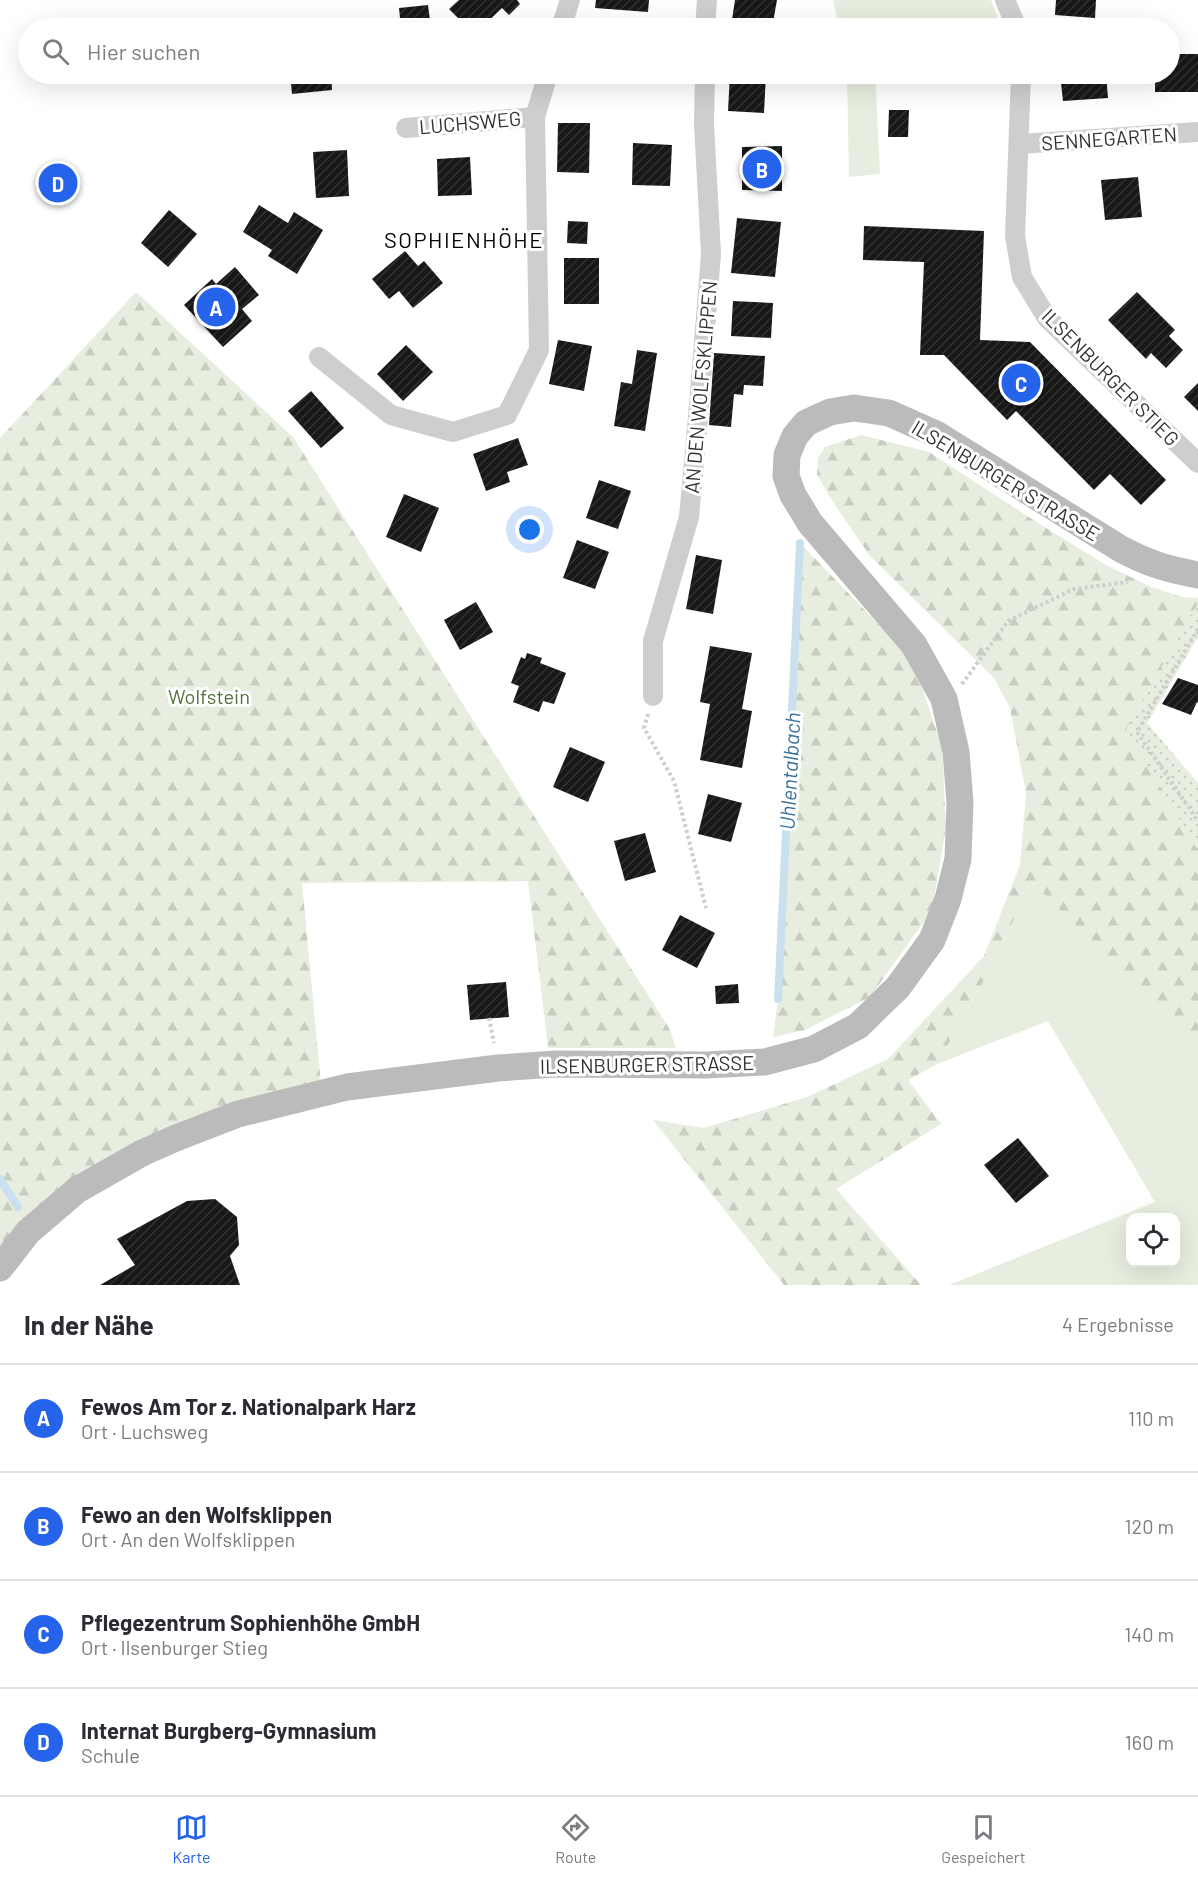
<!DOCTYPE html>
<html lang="de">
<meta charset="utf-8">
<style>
:root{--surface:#fff;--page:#f2f2f3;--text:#2b2b33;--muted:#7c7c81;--line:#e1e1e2;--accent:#2563eb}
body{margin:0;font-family:Barlow,sans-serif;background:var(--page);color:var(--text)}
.controls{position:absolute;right:18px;bottom:18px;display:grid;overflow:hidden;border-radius:12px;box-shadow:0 6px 24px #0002}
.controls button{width:54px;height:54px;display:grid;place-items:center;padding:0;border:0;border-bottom:2px solid var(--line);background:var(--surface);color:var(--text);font:30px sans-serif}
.you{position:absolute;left:530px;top:530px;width:21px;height:21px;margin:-15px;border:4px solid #fff;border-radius:50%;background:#1a73e8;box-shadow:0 0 0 9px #1a73e833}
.badge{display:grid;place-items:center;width:39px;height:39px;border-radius:50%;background:var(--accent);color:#fff;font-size:20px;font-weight:700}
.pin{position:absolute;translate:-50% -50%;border:3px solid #fff;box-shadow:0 2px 6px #0006}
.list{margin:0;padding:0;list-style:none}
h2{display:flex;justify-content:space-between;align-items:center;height:78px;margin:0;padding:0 24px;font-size:26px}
h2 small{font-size:20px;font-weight:400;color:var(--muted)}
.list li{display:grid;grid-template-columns:39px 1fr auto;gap:18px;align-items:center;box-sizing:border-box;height:108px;padding:0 24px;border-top:2px solid var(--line)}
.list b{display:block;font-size:22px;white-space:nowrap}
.list p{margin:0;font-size:20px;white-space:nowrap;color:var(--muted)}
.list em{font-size:20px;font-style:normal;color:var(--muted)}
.icon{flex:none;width:33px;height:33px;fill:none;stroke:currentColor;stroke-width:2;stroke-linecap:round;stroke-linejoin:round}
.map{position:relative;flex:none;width:1198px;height:1285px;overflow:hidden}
.search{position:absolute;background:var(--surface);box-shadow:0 6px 24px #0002;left:18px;right:18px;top:18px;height:66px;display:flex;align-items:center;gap:15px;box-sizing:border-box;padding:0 21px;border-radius:33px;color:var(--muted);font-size:22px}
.sheet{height:510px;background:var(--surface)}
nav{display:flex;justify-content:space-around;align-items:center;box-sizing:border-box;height:84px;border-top:2px solid var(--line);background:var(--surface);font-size:16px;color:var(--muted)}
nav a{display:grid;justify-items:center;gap:3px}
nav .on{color:var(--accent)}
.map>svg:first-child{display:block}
.grass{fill:#e7eedf;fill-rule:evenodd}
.forest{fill:url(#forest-firs)}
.park{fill:url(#park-dots)}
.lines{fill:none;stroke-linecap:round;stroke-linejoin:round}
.stream{stroke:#cbe0ee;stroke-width:8}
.building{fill:url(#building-hatch)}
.path{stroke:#cecece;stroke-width:4;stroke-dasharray:3 3;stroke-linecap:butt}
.minor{stroke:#cecece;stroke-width:20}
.secondary{stroke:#bbb;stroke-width:27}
.labels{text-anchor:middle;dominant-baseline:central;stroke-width:6;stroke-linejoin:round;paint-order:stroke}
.street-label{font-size:20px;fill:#313131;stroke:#fff}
.park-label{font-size:20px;fill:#53703c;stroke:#fff}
.water-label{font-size:21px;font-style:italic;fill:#3b7398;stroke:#fff}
.quarter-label{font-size:22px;letter-spacing:1.5px;fill:#000;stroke:#fff}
</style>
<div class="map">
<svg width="1198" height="1285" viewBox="0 0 1198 1285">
<defs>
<pattern id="forest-firs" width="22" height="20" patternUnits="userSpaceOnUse" patternTransform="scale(1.5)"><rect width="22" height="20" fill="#e7eedf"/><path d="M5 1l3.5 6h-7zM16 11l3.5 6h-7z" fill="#c7cdc0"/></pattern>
<pattern id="park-dots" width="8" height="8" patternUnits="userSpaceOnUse" patternTransform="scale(1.5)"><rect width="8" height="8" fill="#e7eedf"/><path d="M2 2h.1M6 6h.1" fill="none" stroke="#c7cdc0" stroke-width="1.8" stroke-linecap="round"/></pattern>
<pattern id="building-hatch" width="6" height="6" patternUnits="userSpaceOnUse" patternTransform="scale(1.5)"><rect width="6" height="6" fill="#181818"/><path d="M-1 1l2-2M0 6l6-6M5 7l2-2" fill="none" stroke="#313131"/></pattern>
</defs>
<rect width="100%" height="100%" fill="#fff"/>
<g class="grass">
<path d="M 833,0 L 991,0 L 997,15 L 996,28 L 839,28 Z"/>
<path d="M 847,74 L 875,74 L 880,174 L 849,177 Z"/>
<path d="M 1031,881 L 1198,1051 L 1198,1285 L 949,1285 L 1155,1202 L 1048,1021 L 937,1064 L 995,961 ZM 1130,1218 L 1176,1218 L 1176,1262 L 1130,1262 Z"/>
</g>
<g class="forest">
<path d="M 136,292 L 293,437 L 669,1028 L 676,1048 L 548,1048 L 528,881 L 302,883 L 322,1095 L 140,1148 L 0,1258 L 0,438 Z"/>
<path d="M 861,435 L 929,452 L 1027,516 L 1106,565 L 1149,586 L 1182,597 L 1198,598 L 1198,637 L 1147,723 L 1198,784 L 1198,1051 L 1031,881 L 995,961 L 937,1064 L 908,1080 L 941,1124 L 836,1189 L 921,1285 L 784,1285 L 653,1120 L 704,1128 L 807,1097 L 888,1059 L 984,956 L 1020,865 L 1026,793 L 1010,708 L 994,678 L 870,556 L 835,505 L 817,475 L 818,458 L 825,447 Z"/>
<path d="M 800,543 L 912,659 L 942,746 L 946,828 L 932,910 L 870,997 L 805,1030 L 773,1037 L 778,999 Z"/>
</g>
<path class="park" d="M 1198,603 L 1198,636 L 1147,723 L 1198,783 L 1198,851 L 1126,729 Z"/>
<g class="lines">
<g class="stream">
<path d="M 778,999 L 800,543"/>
<path d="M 0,1179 L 18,1207"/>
</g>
</g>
<g class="building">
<path d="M 459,0 L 517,0 L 520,4 L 509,15 L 502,8 L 481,28 L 468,28 L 449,9 Z"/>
<path d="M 596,0 L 649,0 L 648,12 L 595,8 Z"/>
<path d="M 735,0 L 777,0 L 772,28 L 747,28 L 731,26 Z"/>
<path d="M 1056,0 L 1096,0 L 1095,18 L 1055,15 Z"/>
<path d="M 428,5 L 431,28 L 401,28 L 399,8 Z"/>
<path d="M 1170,54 L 1198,54 L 1198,92 L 1155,92 L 1155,74 L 1170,74 Z"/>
<path d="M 290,74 L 331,74 L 332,90 L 292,94 Z"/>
<path d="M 585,74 L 620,74 L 619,79 L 585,76 Z"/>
<path d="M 730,74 L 766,74 L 764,113 L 728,111 Z"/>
<path d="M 1060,74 L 1106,74 L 1108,98 L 1063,101 Z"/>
<path d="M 889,110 L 909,110 L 908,137 L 888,137 Z"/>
<path d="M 558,123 L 590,123 L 589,173 L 557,172 Z"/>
<path d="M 633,143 L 672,145 L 670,186 L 632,185 Z"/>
<path d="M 782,146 L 782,191 L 742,190 L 742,147 Z"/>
<path d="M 347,150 L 349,196 L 316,198 L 313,152 Z"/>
<path d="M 470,157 L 472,195 L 438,196 L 437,159 Z"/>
<path d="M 1138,177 L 1142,217 L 1105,220 L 1101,180 Z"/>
<path d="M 259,205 L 288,223 L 294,212 L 323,230 L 297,274 L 268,256 L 272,250 L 243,232 Z"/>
<path d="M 169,210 L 197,234 L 168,267 L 141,243 Z"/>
<path d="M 737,218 L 781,222 L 775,277 L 731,273 Z"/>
<path d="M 568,221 L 588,222 L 587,244 L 567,243 Z"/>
<path d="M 864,226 L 984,231 L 980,340 L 1030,342 L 1166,480 L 1141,505 L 1110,474 L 1094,490 L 1016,411 L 1007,420 L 944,355 L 920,355 L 924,262 L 863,260 Z"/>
<path d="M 405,251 L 418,266 L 424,261 L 443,283 L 413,308 L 399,291 L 389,299 L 372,279 Z"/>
<rect x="564" y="258" width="35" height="46"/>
<path d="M 235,267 L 259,295 L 242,309 L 252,321 L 223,347 L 184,305 L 212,279 L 216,284 Z"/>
<path d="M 1137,292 L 1175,330 L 1169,336 L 1183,350 L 1166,368 L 1151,353 L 1146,359 L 1108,320 Z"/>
<path d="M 733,301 L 773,303 L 771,338 L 731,336 Z"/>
<path d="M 558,340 L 592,346 L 584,391 L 549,384 Z"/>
<path d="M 406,345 L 433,372 L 403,401 L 377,374 Z"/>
<path d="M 637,350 L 657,353 L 645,431 L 614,426 L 621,382 L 632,384 Z"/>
<path d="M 714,353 L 765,356 L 763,386 L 744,385 L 743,395 L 734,394 L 731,427 L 709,425 Z"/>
<path d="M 1198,383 L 1198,411 L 1184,397 Z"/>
<path d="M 311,391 L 344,428 L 321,448 L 288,411 Z"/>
<path d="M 518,438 L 528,465 L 507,472 L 510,482 L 486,491 L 473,454 Z"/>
<path d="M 599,480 L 631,491 L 618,529 L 586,518 Z"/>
<path d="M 404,494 L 439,508 L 421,552 L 386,537 Z"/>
<path d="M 577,540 L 609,552 L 595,589 L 563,578 Z"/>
<path d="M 696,555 L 722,560 L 713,614 L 686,609 Z"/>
<path d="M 476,602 L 493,632 L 460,650 L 444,620 Z"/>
<path d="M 710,646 L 752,653 L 742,709 L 752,711 L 742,768 L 700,760 L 710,704 L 700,702 Z"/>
<path d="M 527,653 L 542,658 L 540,663 L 566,673 L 554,704 L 543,701 L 539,712 L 513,702 L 519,686 L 511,683 L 521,657 L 525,659 Z"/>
<path d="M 1178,678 L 1198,685 L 1198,703 L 1197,702 L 1191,715 L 1162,704 Z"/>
<path d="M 570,747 L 605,762 L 588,802 L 553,787 Z"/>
<path d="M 708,794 L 742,803 L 731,842 L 698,834 Z"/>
<path d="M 645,833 L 656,872 L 625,881 L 614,841 Z"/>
<path d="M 680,915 L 715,933 L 697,968 L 662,950 Z"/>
<path d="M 506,982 L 509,1017 L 470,1020 L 467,985 Z"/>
<path d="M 738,984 L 739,1003 L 716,1004 L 715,986 Z"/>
<path d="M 1018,1138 L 1049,1176 L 1016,1203 L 984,1165 Z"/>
<path d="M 215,1199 L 237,1217 L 239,1245 L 230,1256 L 240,1285 L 100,1285 L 135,1265 L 117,1239 L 187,1201 Z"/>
</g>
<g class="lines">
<g class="path">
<path d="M 1198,629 L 1137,732 L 1198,821"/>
<path d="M 962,684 L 1008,621 L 1074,589 L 1128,582"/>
<path d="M 648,714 L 644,728 L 674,781 L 706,908"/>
<path d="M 489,1018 L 494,1043"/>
</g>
<g class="minor">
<path d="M 1005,0 L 1017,28"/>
<path d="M 561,28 L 570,0"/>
<path d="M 705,28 L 707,0"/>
<path d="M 1021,74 L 1015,236 L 1022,277 L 1047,318 L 1198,463"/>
<path d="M 406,128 L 535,117"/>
<path d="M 1020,144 L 1198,132"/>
<path d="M 319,357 L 391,415 L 453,432 L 507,415 L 539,350 L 535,117 L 548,74"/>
<path d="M 653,696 L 653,641 L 689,517 L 698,417 L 711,254 L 704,124 L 705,74"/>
</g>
<path class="secondary" d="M 0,1268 L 28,1232 L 77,1190 L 142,1153 L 176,1138 L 238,1114 L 347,1087 L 498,1068 L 556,1064 L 706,1065 L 765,1062 L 814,1049 L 858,1026 L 898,987 L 932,940 L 948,899 L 958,859 L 960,802 L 956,752 L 944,699 L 914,645 L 810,523 L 793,495 L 786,476 L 787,455 L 795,436 L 806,423 L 830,412 L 854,408 L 889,413 L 936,434 L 1121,549 C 1149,564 1167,569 1198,575"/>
</g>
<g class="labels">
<g class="street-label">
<text transform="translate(470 122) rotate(-5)">LUCHSWEG</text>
<text transform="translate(1109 138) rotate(-4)">SENNEGARTEN</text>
<text transform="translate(1111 377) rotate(45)">ILSENBURGER STIEG</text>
<text transform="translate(700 387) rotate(-85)">AN DEN WOLFSKLIPPEN</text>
<text transform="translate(1006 480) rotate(31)">ILSENBURGER STRASSE</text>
<text transform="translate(647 1064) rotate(-1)">ILSENBURGER STRASSE</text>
</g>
<g class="park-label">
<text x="209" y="696">Wolfstein</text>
</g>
<g class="water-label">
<text transform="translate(789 771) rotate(-87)">Uhlentalbach</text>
</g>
<g class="quarter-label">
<text x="464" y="239">SOPHIENHÖHE</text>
</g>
</g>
</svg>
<div class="controls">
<button><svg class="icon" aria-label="locate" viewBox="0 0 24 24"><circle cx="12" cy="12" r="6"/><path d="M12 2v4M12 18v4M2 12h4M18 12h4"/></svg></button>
</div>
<div class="you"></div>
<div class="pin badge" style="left:216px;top:307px">A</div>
<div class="pin badge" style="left:762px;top:169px">B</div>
<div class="pin badge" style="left:1021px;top:383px">C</div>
<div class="pin badge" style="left:58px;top:183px">D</div>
<div class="search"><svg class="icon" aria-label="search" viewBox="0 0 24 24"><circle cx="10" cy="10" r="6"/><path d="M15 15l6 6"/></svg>Hier suchen</div>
</div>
<section class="sheet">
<h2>In der Nähe<small>4 Ergebnisse</small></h2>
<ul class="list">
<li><span class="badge">A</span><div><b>Fewos Am Tor z. Nationalpark Harz</b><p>Ort · Luchsweg</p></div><em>110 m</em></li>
<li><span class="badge">B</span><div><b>Fewo an den Wolfsklippen</b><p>Ort · An den Wolfsklippen</p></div><em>120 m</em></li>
<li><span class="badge">C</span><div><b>Pflegezentrum Sophienhöhe GmbH</b><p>Ort · Ilsenburger Stieg</p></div><em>140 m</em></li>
<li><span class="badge">D</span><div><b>Internat Burgberg-Gymnasium</b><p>Schule</p></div><em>160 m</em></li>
</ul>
</section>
<nav>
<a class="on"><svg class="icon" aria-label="map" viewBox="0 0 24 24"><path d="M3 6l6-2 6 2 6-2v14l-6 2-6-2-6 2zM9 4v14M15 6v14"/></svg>Karte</a>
<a><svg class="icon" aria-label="directions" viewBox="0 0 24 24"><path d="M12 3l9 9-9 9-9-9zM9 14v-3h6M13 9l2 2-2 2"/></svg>Route</a>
<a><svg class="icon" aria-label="saved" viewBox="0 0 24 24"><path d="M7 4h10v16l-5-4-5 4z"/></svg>Gespeichert</a>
</nav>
